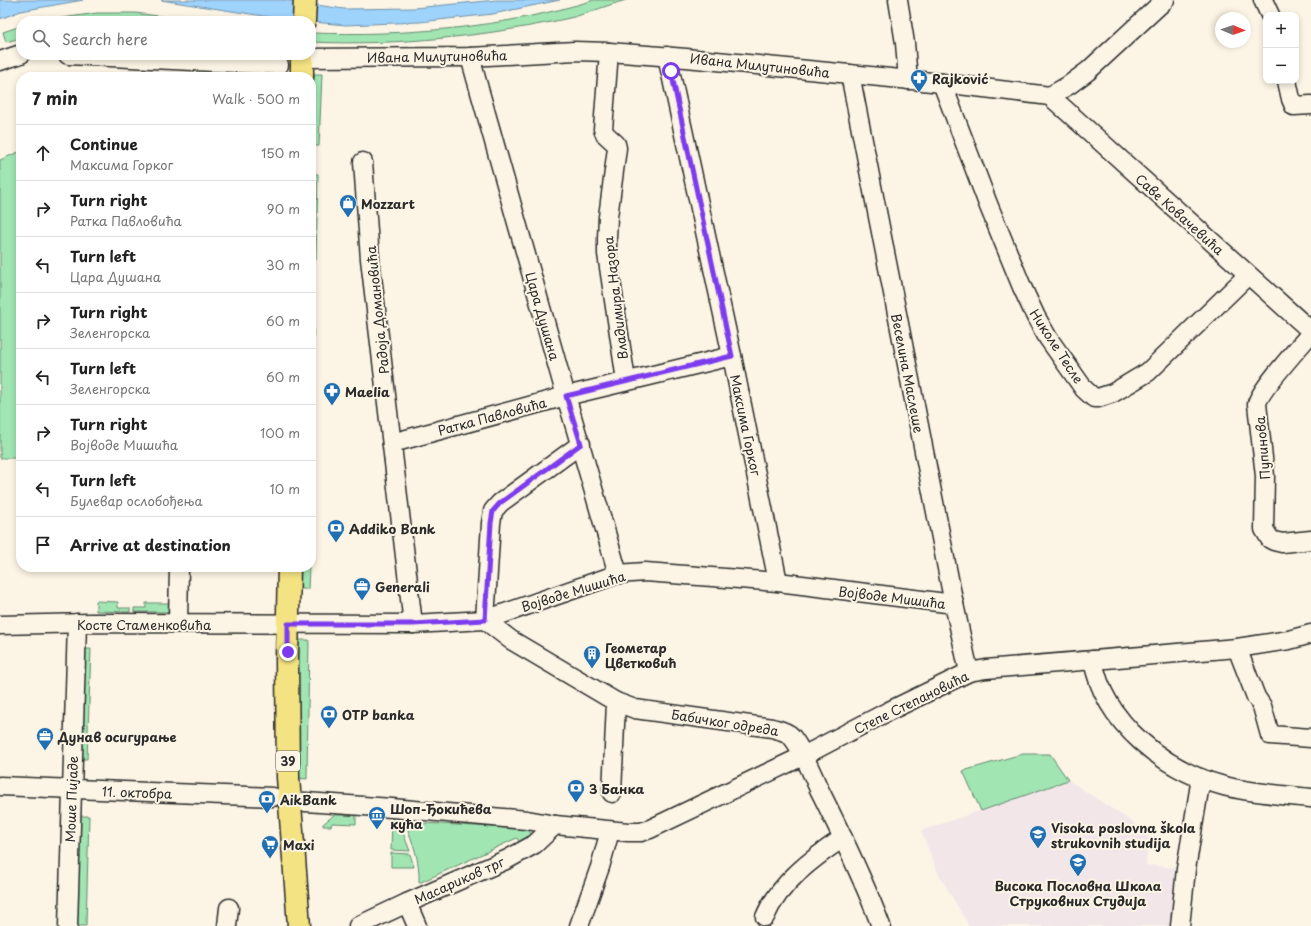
<!DOCTYPE html>
<meta charset="utf-8">
<style>
:root{--surface:#fff;--page:#f6f6f6;--text:#222;--muted:#767676;--line:#e0e0e0}
body{margin:0;font-family:"Playpen Sans",sans-serif;background:var(--page);color:var(--text)}
.controls{position:absolute;right:12px;top:12px;display:grid;overflow:hidden;border-radius:8px;box-shadow:0 2px 6px #0003}
.controls button{width:36px;height:36px;display:grid;place-items:center;padding:0;border:0;border-bottom:1px solid var(--line);background:var(--surface);color:var(--text);font:20px sans-serif}
.compass{position:absolute;left:1215px;top:12px;width:36px;height:36px;border-radius:50%;background:var(--surface);box-shadow:0 2px 6px #0003;rotate:92deg}
.stop{position:absolute;width:12px;height:12px;margin:-9px;border:3px solid #7c3aed;border-radius:50%;background:#fff}
.stop.end{background:#7c3aed;border-color:#fff;box-shadow:0 1px 4px #0008}
.list{margin:0;padding:0;list-style:none}
h2{display:flex;justify-content:space-between;align-items:center;height:52px;margin:0;padding:0 16px;font-size:17px}
h2 small{font-size:13px;font-weight:400;color:var(--muted)}
.list li{display:grid;grid-template-columns:26px 1fr auto;gap:12px;align-items:center;box-sizing:border-box;height:56px;padding:0 16px;border-top:1px solid var(--line)}
.list b{display:block;font-size:15px;white-space:nowrap}
.list p{margin:0;font-size:13px;white-space:nowrap;color:var(--muted)}
.list em{font-size:13px;font-style:normal;color:var(--muted)}
.icon{flex:none;width:22px;height:22px;fill:none;stroke:currentColor;stroke-width:2;stroke-linecap:round;stroke-linejoin:round}
.map{position:relative;flex:none;width:1311px;height:926px;overflow:hidden}
.search{position:absolute;background:var(--surface);box-shadow:0 2px 6px #0003;left:16px;top:16px;width:300px;height:44px;display:flex;align-items:center;gap:10px;box-sizing:border-box;padding:0 14px;border-radius:16px;color:var(--muted);font-size:15px}
.panel{position:absolute;background:var(--surface);box-shadow:0 2px 6px #0003;left:16px;top:72px;width:300px;height:500px;border-radius:16px}
.map>svg:first-child{display:block}
.built{fill:#f2e6e9}
.green{fill:#a0e5b2;stroke:#66886e}
.water{fill:#9ed3fc;stroke:#7090a8}
.lines{fill:none;stroke-linecap:round;stroke-linejoin:round}
.minor-casing{stroke:#2b2b2b;stroke-width:21}
.major-casing{stroke:#2b2b2b;stroke-width:25}
.minor{stroke:#fcf5e5;stroke-width:18}
.major{stroke:#f4e382;stroke-width:22}
.route{stroke:#7c3aed;stroke-width:5}
.labels{text-anchor:middle;dominant-baseline:central;stroke-width:4;stroke-linejoin:round;paint-order:stroke}
.shield{fill:#fcf5e5;stroke:#6a6863;stroke-width:1}
.shield-label{font-size:12px;font-weight:bold;fill:#2b2b2b}
.street-label{font-size:13px;fill:#2b2b2b;stroke:#fcf5e5}
.poi-label{font-size:13px;font-weight:bold;fill:#2b2b2b;stroke:#fcf5e5;text-anchor:start}
</style>
<div class="map">
<svg width="1311" height="926" viewBox="0 0 1311 926">
<rect width="100%" height="100%" fill="#fcf5e5"/>
<filter id="ink" filterUnits="userSpaceOnUse"><feTurbulence type="fractalNoise" baseFrequency=".025" numOctaves="2"/><feDisplacementMap in="SourceGraphic" scale="8" xChannelSelector="R" yChannelSelector="G"/><feConvolveMatrix kernelMatrix="1 2 1 2 8 2 1 2 1" color-interpolation-filters="sRGB"/></filter>
<g filter="url(#ink)">
<path class="built" d="M 1068,780 L 1149,833 L 1146,865 L 1186,869 L 1180,926 L 969,926 L 937,871 L 921,831 Z"/>
<g class="green">
<path d="M 594,0 L 626,0 C 608,5 591,12 574,17 C 491,36 396,46 311,42 L 311,33 C 405,36 503,28 594,0 Z"/>
<path d="M 97,13 L 135,13 L 197,21 L 41,21 Z"/>
<path d="M 21,26 L 21,38 L 6,42 L 3,32 Z"/>
<path d="M 314,74 L 322,74 L 319,146 L 311,146 Z"/>
<path d="M 21,151 L 21,458 L 0,458 L 0,160 Z"/>
<path d="M 311,173 L 318,174 L 316,260 L 311,260 Z"/>
<path d="M 311,306 L 314,311 L 311,435 Z"/>
<path d="M 295,567 L 309,567 L 308,589 L 294,589 Z"/>
<path d="M 96,601 L 118,602 L 118,608 L 130,608 L 130,612 L 96,611 Z"/>
<path d="M 146,603 L 169,603 L 168,612 L 134,612 L 134,608 L 146,608 Z"/>
<path d="M 293,640 L 309,640 L 307,779 L 294,778 Z"/>
<path d="M 79,649 L 91,649 L 87,759 L 76,759 Z"/>
<path d="M 1022,754 L 1050,754 L 1068,780 L 981,811 L 963,771 Z"/>
<path d="M 334,815 L 356,815 L 356,824 L 332,823 L 331,826 L 323,826 L 323,824 Z"/>
<path d="M 73,816 L 89,816 L 86,926 L 71,926 Z"/>
<path d="M 392,818 L 397,818 L 410,851 L 391,850 Z"/>
<path d="M 405,822 L 527,829 L 531,833 L 530,838 L 521,845 L 517,838 L 419,883 C 420,859 413,844 405,822 Z"/>
<path d="M 391,853 L 410,854 L 414,867 L 391,867 Z"/>
</g>
<g class="water">
<path d="M 0,0 L 83,0 L 21,11 L 0,19 Z"/>
<path d="M 161,0 L 283,0 L 344,9 L 414,8 L 496,0 L 560,0 L 493,14 L 420,22 L 346,25 L 289,20 Z"/>
</g>
<g class="lines">
<defs>
<g id="minor">
<path d="M 898,0 L 905,43 L 908,80"/>
<path d="M 1263,0 L 1270,15"/>
<path d="M 609,52 L 603,129 L 605,134 L 616,144 L 617,148 L 608,217 L 607,238 L 607,254 L 625,374 L 627,381"/>
<path d="M 68,55 L 279,65"/>
<path d="M 667,56 L 732,356 L 778,582"/>
<path d="M 470,57 L 566,396 L 618,574"/>
<path d="M 302,58 L 470,57 L 575,51 L 609,52 L 686,58 L 942,83 L 1050,96"/>
<path d="M 0,61 L 21,54"/>
<path d="M 850,74 L 954,604 L 969,672"/>
<path d="M 1287,81 L 1291,99 L 1294,106 L 1311,105"/>
<path d="M 942,83 L 988,204 L 1022,287 L 1036,317 L 1048,338 L 1084,389 L 1094,398 L 1098,398 L 1113,393 L 1148,372 L 1248,275"/>
<path d="M 1050,96 L 1311,331"/>
<path d="M 1050,96 L 1069,85 L 1088,71 L 1165,0"/>
<path d="M 363,162 L 370,259 L 413,624"/>
<path d="M 1311,333 C 1301,345 1259,391 1257,404 L 1265,476 L 1264,529 L 1270,539 L 1274,541 L 1282,543 L 1311,540"/>
<path d="M 392,443 L 566,396 L 732,356"/>
<path d="M 485,620 L 511,640 L 616,702 L 635,709 L 772,728 C 779,730 786,731 791,736 C 801,747 812,773 818,787 C 841,833 863,878 881,926"/>
<path d="M 485,620 L 491,523 L 493,511 L 500,503 L 581,444"/>
<path d="M 178,623 L 179,567"/>
<path d="M 0,625 L 91,623 L 413,624 L 485,620 L 618,574 L 645,572 L 778,582 L 954,604"/>
<path d="M 1237,648 L 1256,697 L 1262,706 L 1270,735 L 1311,738"/>
<path d="M 1093,660 C 1104,723 1164,770 1224,786 C 1252,793 1282,795 1311,798"/>
<path d="M 0,786 L 273,797"/>
<path d="M 612,793 L 616,702"/>
<path d="M 291,801 L 392,808 L 527,820 L 555,825 L 628,832 L 641,832 L 650,829 L 803,756 L 889,711 L 969,672 L 986,669 L 1237,648 L 1289,640 L 1311,634"/>
<path d="M 407,903 L 417,926"/>
<path d="M 765,917 C 779,883 813,858 843,838"/>
<path d="M 68,926 L 77,623"/>
<path d="M 227,926 L 229,908"/>
<path d="M 358,926 L 407,903 L 508,859 L 535,844 L 555,825"/>
<path d="M 579,926 L 600,867 L 610,831"/>
<path d="M 1180,926 L 1186,869 L 1201,778"/>
</g>
<g id="major">
<path d="M 304,21 L 305,0"/>
<path d="M 302,77 L 302,55"/>
<path d="M 289,567 L 287,658 L 288,777 L 299,926"/>
</g>
</defs>
<use href="#minor" class="minor-casing"/>
<use href="#major" class="major-casing"/>
<use href="#minor" class="minor"/>
<use href="#major" class="major"/>
</g>
</g>
<g class="lines" filter="url(#ink)">
<path class="route" d="M 288,652 L 288,624 L 413,624 L 485,620 L 491,523 L 493,511 L 500,503 L 581,444 L 566,396 L 732,356 L 671,71"/>
</g>
<defs>
<symbol id="pharmacy-pin" viewBox="-11 -11 22 30"><path d="M0 17L-7.5 6A9.5 9.5 0 1 1 7.5 6Z" fill="#1f6fb2" stroke="#fcf5e5"/><path d="M-2-6h4v4h4v4h-4v4h-4v-4h-4v-4h4Z" fill="#fff"/></symbol>
<symbol id="shop-pin" viewBox="-11 -11 22 30"><path d="M0 17L-7.5 6A9.5 9.5 0 1 1 7.5 6Z" fill="#1f6fb2" stroke="#fcf5e5"/><path d="M-5-2.5h2.3a2.7 3.5 0 0 1 5.4 0H5L5.5 6h-11ZM-1.5-2.5h3a1.5 2.3 0 0 0-3 0Z" fill="#fff"/></symbol>
<symbol id="bank-pin" viewBox="-11 -11 22 30"><path d="M0 17L-7.5 6A9.5 9.5 0 1 1 7.5 6Z" fill="#1f6fb2" stroke="#fcf5e5"/><path d="M-6-4H6V4H-6ZM0-2.3a2.3 2.3 0 1 0 0 4.6a2.3 2.3 0 1 0 0-4.6Z" fill="#fff"/></symbol>
<symbol id="office-pin" viewBox="-11 -11 22 30"><path d="M0 17L-7.5 6A9.5 9.5 0 1 1 7.5 6Z" fill="#1f6fb2" stroke="#fcf5e5"/><path d="M-6-3h4V-5.5h4V-3h4V5H-6ZM-1-4.5V-3h2v-1.5ZM-6 0V1H6V0Z" fill="#fff"/></symbol>
<symbol id="building-pin" viewBox="-11 -11 22 30"><path d="M0 17L-7.5 6A9.5 9.5 0 1 1 7.5 6Z" fill="#1f6fb2" stroke="#fcf5e5"/><path d="M-4-6H4V6H1V3H-1V6H-4ZM-2.5-4.3h1.7v1.8h-1.7ZM.8-4.3h1.7v1.8H.8ZM-2.5-1h1.7V.8h-1.7ZM.8-1h1.7V.8H.8Z" fill="#fff"/></symbol>
<symbol id="museum-pin" viewBox="-11 -11 22 30"><path d="M0 17L-7.5 6A9.5 9.5 0 1 1 7.5 6Z" fill="#1f6fb2" stroke="#fcf5e5"/><path d="M0-6L6-3V-2H-6V-3ZM-5-1h2V3h-2ZM-1-1h2V3h-2ZM3-1h2V3H3ZM-6 4H6V6H-6Z" fill="#fff"/></symbol>
<symbol id="school-pin" viewBox="-11 -11 22 30"><path d="M0 17L-7.5 6A9.5 9.5 0 1 1 7.5 6Z" fill="#1f6fb2" stroke="#fcf5e5"/><path d="M0-5L7-2L0 1L-7-2ZM-4 1L0 2.5L4 1V4Q0 6-4 4Z" fill="#fff"/></symbol>
<symbol id="supermarket-pin" viewBox="-11 -11 22 30"><path d="M0 17L-7.5 6A9.5 9.5 0 1 1 7.5 6Z" fill="#1f6fb2" stroke="#fcf5e5"/><path d="M-6-5.5h2.5l.6 2H6L4.5 2H-2.5L-4.4-4H-6ZM-1.5 3.2a1.3 1.3 0 1 0 .1 0ZM3 3.2a1.3 1.3 0 1 0 .1 0Z" fill="#fff"/></symbol>
</defs>
<g fill-rule="evenodd">
<use href="#pharmacy-pin" x="909" y="68" width="20" height="27"/>
<use href="#shop-pin" x="338" y="193" width="20" height="27"/>
<use href="#pharmacy-pin" x="322" y="381" width="20" height="27"/>
<use href="#bank-pin" x="326" y="518" width="20" height="27"/>
<use href="#office-pin" x="352" y="576" width="20" height="27"/>
<use href="#building-pin" x="582" y="644" width="20" height="27"/>
<use href="#bank-pin" x="319" y="704" width="20" height="27"/>
<use href="#office-pin" x="35" y="726" width="20" height="27"/>
<use href="#bank-pin" x="566" y="778" width="20" height="27"/>
<use href="#bank-pin" x="257" y="789" width="20" height="27"/>
<use href="#museum-pin" x="367" y="805" width="20" height="27"/>
<use href="#school-pin" x="1028" y="824" width="20" height="27"/>
<use href="#supermarket-pin" x="260" y="834" width="20" height="27"/>
<use href="#school-pin" x="1068" y="852" width="20" height="27"/>
</g>
<g class="labels">
<rect class="shield" x="276" y="751" width="24" height="20" rx="3"/>
<g class="shield-label">
<text x="288" y="761">39</text>
</g>
<g class="street-label">
<text transform="translate(437 56) rotate(-1)">Ивана Милутиновића</text>
<text transform="translate(760 65) rotate(6)">Ивана Милутиновића</text>
<text transform="translate(1180 214) rotate(42)">Саве Ковачевића</text>
<text transform="translate(615 298) rotate(-97)">Владимира Назора</text>
<text transform="translate(377 310) rotate(-96)">Радоја Домановића</text>
<text transform="translate(543 316) rotate(74)">Цара Душана</text>
<text transform="translate(1057 346) rotate(57)">Николе Тесле</text>
<text transform="translate(908 373) rotate(79)">Веселина Маслеше</text>
<text transform="translate(492 416) rotate(-15)">Ратка Павловића</text>
<text transform="translate(746 425) rotate(78)">Максима Горког</text>
<text transform="translate(1262 448) rotate(-95)">Пупинова</text>
<text transform="translate(573 591) rotate(-17)">Војводе Мишића</text>
<text transform="translate(892 597) rotate(7)">Војводе Мишића</text>
<text x="144" y="624">Косте Стаменковића</text>
<text transform="translate(911 702) rotate(-26)">Степе Степановића</text>
<text transform="translate(725 722) rotate(9)">Бабичког одреда</text>
<text transform="translate(137 792) rotate(2)">11. октобра</text>
<text transform="translate(71 799) rotate(-88)">Моше Пијаде</text>
<text transform="translate(459 880) rotate(-24)">Масариков трг</text>
</g>
<g class="poi-label">
<text x="932" y="78">Rajković</text>
<text x="361" y="203">Mozzart</text>
<text x="345" y="391">Maelia</text>
<text x="349" y="528">Addiko Bank</text>
<text x="375" y="586">Generali</text>
<text x="605" y="647">Геометар<tspan x="605" dy="15">Цветковић</tspan></text>
<text x="342" y="714">OTP banka</text>
<text x="58" y="736">Дунав осигурање</text>
<text x="589" y="788">3 Банка</text>
<text x="280" y="799">AikBank</text>
<text x="390" y="808">Шоп-Ђокићева<tspan x="390" dy="15">кућа</tspan></text>
<text x="1051" y="827">Visoka poslovna škola<tspan x="1051" dy="15">strukovnih studija</tspan></text>
<text x="283" y="844">Maxi</text>
<text x="1078" y="885" text-anchor="middle">Висока Пословна Школа<tspan x="1078" dy="15">Струковних Студија</tspan></text>
</g>
</g>
</svg>
<div class="controls">
<button>+</button>
<button>−</button>
</div>
<svg class="compass" viewBox="-18 -18 36 36"><path d="M0-13l5 13h-10z" fill="#e53935"/><path d="M0 13l5-13h-10z" fill="#767676"/></svg>
<div class="stop" style="left:671px;top:71px"></div>
<div class="stop end" style="left:288px;top:652px"></div>
<div class="search"><svg class="icon" aria-label="search" viewBox="0 0 24 24"><circle cx="10" cy="10" r="6"/><path d="M15 15l6 6"/></svg>Search here</div>
<section class="panel">
<h2>7 min<small>Walk · 500 m</small></h2>
<ul class="list">
<li><svg class="icon" aria-label="ahead" viewBox="0 0 24 24"><path d="M12 20V5M6 11l6-6 6 6"/></svg><div><b>Continue</b><p>Максима Горког</p></div><em>150 m</em></li>
<li><svg class="icon" aria-label="right" viewBox="0 0 24 24"><path d="M7 20v-9h11M14 6l5 5-5 5"/></svg><div><b>Turn right</b><p>Ратка Павловића</p></div><em>90 m</em></li>
<li><svg class="icon" aria-label="left" viewBox="0 0 24 24"><path d="M17 20v-9H6M10 6l-5 5 5 5"/></svg><div><b>Turn left</b><p>Цара Душана</p></div><em>30 m</em></li>
<li><svg class="icon" aria-label="right" viewBox="0 0 24 24"><path d="M7 20v-9h11M14 6l5 5-5 5"/></svg><div><b>Turn right</b><p>Зеленгорска</p></div><em>60 m</em></li>
<li><svg class="icon" aria-label="left" viewBox="0 0 24 24"><path d="M17 20v-9H6M10 6l-5 5 5 5"/></svg><div><b>Turn left</b><p>Зеленгорска</p></div><em>60 m</em></li>
<li><svg class="icon" aria-label="right" viewBox="0 0 24 24"><path d="M7 20v-9h11M14 6l5 5-5 5"/></svg><div><b>Turn right</b><p>Војводе Мишића</p></div><em>100 m</em></li>
<li><svg class="icon" aria-label="left" viewBox="0 0 24 24"><path d="M17 20v-9H6M10 6l-5 5 5 5"/></svg><div><b>Turn left</b><p>Булевар ослобођења</p></div><em>10 m</em></li>
<li><svg class="icon" aria-label="arrive" viewBox="0 0 24 24"><path d="M6 21V4h12l-3 4 3 4H6"/></svg><div><b>Arrive at destination</b></div></li>
</ul>
</section>
</div>
